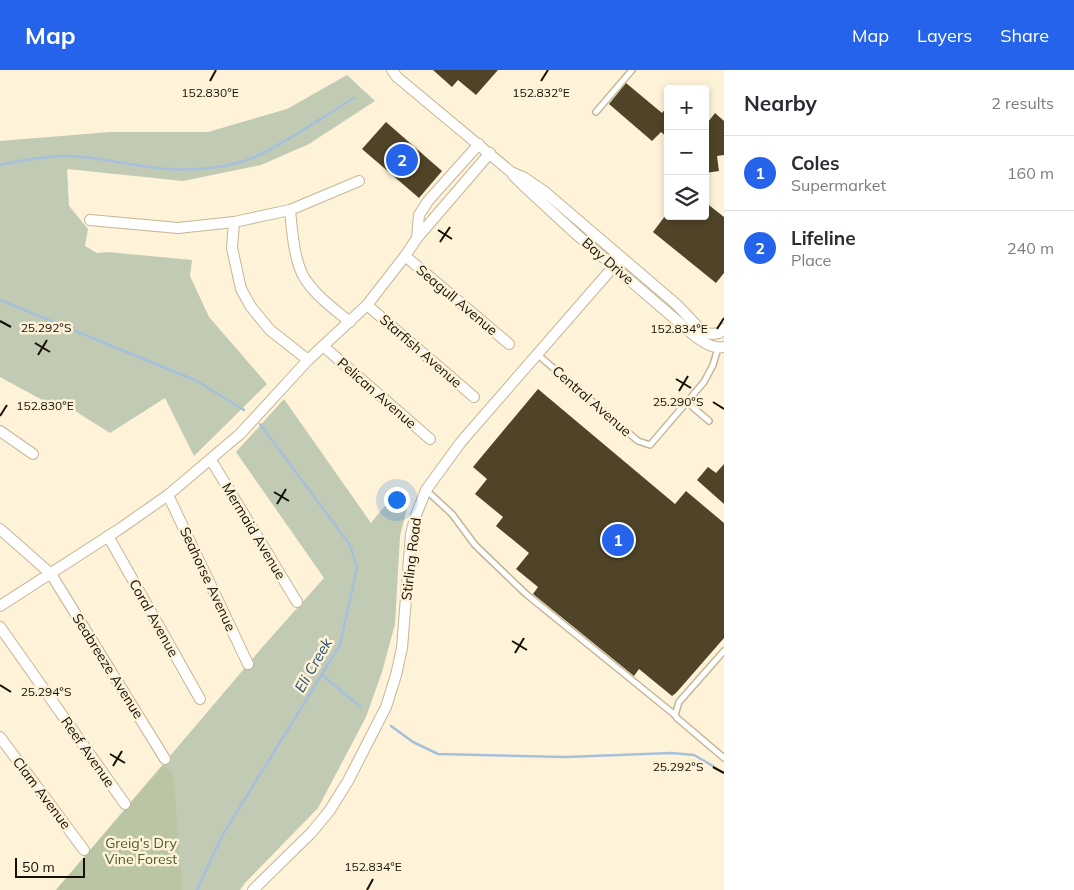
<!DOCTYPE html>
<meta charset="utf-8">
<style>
:root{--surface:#fff;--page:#f2f2f3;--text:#2b2b33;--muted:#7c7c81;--line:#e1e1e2;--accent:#2563eb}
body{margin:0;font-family:Mulish,sans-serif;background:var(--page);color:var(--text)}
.controls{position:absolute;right:15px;top:15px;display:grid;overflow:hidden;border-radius:5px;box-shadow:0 2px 8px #0003}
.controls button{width:45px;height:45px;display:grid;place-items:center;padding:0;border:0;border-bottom:1px solid var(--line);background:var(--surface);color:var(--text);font:25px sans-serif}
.scale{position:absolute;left:15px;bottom:12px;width:70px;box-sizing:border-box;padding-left:5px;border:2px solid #151005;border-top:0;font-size:14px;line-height:18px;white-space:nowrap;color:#151005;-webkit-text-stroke:4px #fef2d8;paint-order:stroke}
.you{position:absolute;left:396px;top:429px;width:18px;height:18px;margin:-12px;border:4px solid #fff;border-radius:50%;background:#1a73e8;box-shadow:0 0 0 8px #1a73e833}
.badge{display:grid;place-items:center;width:32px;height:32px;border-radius:50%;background:var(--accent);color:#fff;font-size:16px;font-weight:700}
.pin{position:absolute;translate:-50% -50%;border:2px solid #fff;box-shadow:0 1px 5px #0006}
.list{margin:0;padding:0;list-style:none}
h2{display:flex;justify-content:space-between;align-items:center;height:65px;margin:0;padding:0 20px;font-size:21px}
h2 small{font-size:16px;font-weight:400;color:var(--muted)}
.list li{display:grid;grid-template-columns:32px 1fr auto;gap:15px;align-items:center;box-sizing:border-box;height:75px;padding:0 20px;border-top:1px solid var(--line)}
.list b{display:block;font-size:19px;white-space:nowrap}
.list p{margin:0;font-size:16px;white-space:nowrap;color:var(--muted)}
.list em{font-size:16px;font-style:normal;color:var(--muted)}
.icon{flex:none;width:28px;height:28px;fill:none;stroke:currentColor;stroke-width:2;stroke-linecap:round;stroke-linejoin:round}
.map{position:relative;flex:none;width:724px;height:820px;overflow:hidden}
header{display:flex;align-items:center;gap:30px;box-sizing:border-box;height:70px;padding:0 25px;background:var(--accent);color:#fff}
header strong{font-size:24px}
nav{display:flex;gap:28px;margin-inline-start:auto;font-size:18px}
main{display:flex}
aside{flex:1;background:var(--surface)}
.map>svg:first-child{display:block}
.green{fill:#c1cab3}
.forest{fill:#b9c5a3}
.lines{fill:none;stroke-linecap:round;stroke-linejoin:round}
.stream{stroke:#a6c0dc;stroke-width:2.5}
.building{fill:#504428}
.service-casing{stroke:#c4b696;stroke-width:8}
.minor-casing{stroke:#c4b696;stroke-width:12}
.service{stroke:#fff;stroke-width:5}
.minor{stroke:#fff;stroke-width:10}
.ticks{fill:none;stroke:#151005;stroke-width:2}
.labels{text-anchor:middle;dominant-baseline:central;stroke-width:5;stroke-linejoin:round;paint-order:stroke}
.street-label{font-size:14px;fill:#151005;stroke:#fef2d8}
.park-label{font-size:14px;fill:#4d5d29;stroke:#fef2d8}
.water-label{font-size:15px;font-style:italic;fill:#254d73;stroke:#fef2d8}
.ticks-label{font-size:12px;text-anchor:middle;fill:#151005;stroke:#fef2d8;stroke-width:5;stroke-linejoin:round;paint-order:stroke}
</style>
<header>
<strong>Map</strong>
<nav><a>Map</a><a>Layers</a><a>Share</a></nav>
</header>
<main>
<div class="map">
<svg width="724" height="820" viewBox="0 0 724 820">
<rect width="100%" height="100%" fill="#fef2d8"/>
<g class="green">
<path d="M 347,5 L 375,31 L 309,74 L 261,95 L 183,111 L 67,99 L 69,136 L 88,159 L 85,176 L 97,183 L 107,182 L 192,190 L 190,206 L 209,247 L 267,314 L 194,386 L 165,328 L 110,363 L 72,339 L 46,332 L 0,307 L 0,71 L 110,62 L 208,62 L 287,39 Z"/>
<path d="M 284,329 L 371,453 L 398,420 L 409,430 L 400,466 L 395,554 L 382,602 L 366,647 L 318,738 L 245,813 L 240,820 L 56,820 L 266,573 L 324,508 L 236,382 Z"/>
</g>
<path class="forest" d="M 163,696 L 173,702 L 182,820 L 56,820 Z"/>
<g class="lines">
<g class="stream">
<path d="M 0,95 C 22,90 45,86 68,86 C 101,87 133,96 166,99 C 195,101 232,98 259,85 C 292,69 323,47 354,28"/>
<path d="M 0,230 L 197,311 L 244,340"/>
<path d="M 322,605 L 361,637"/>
<path d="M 391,656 L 413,672 L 438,684 L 566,687 L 671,683 L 694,685 L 713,696"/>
<path d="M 197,820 L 222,766 L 340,575 L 357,498 L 350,475 L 260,354"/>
</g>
</g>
<g class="building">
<path d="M 433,0 L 498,0 L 476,25 L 458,10 L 452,17 Z"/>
<path d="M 626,13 L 662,43 L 668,36 L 668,68 L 661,62 L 652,71 L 609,34 Z"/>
<path d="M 715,43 L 724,51 L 724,85 L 717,86 L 719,101 L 705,103 L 705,56 Z"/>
<path d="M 386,52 L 442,101 L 419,128 L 362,79 Z"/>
<path d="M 705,132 L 724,147 L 724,203 L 716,213 L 653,162 L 665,146 L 705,146 Z"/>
<path d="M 538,319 L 675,434 L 686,421 L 724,453 L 724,568 L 676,623 L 672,626 L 639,599 L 634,606 L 533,524 L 538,517 L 516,499 L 529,483 L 496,456 L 503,447 L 475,424 L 487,409 L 473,397 Z"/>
<path d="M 724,394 L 724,434 L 697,410 L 708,397 L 716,403 Z"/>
</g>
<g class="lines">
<defs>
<g id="service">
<path d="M 596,42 L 632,0"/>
<path d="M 537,284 L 638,371 L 650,375 L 704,312 L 713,295 L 718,278"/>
<path d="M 688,333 L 709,351"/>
<path d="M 426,420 L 452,444 L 475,475 L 526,524 L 675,645 L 677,648 L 724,688"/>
<path d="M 675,645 L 679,632 L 724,581"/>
</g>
<g id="minor">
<path d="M 392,0 L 397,7 L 511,102 L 523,107 L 545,122 L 676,234 L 699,258 L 706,263 L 712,264 L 719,263 L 724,259"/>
<path d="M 513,105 L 524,116 L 576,164 L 696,267 C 705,273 713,279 724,277"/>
<path d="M 290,140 C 292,160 294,192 305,209 C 317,227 334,239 350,252"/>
<path d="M 90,150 L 178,158 L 234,152 L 290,140 L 359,111"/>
<path d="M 234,152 L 232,178 L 241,219 L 251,237 L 270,260 L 308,290"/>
<path d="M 417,168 L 419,145 L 428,131 L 479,74"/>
<path d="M 405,186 L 509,274"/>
<path d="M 367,235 L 474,327"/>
<path d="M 323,276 L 430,369"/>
<path d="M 0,361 L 33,384"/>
<path d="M 211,390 L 297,532"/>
<path d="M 168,425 L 248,594"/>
<path d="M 0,459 L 51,504 L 165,689"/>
<path d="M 108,466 L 200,629"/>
<path d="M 0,536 L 121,458 L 168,425 L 240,364 L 308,290 L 367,235 L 405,186 L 417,168 L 490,83"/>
<path d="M 0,557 L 125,734"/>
<path d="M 0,667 L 84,780"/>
<path d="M 253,820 L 312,762 L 330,740 L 348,711 L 386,637 L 396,605 L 402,578 L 411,464 L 416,445 L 426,420 L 461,372 L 621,188"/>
</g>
</defs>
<use href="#service" class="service-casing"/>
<use href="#minor" class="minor-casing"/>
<use href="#service" class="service"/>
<use href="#minor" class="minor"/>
</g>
<path class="ticks" d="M 210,11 L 216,0M 541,11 L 548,0M 438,160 L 452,169M 440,172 L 450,157M 0,251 L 11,257M 717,259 L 724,248M 35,273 L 50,282M 38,285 L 47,270M 676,309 L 691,318M 679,321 L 688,306M 713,332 L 724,339M 0,346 L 7,335M 274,422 L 289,431M 277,434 L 286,419M 512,571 L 527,580M 515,583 L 524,568M 0,615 L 11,622M 110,684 L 125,693M 113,696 L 122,681M 713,697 L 724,703M 367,820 L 373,809"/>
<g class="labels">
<g class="street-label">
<text transform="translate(608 191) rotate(41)">Bay Drive</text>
<text transform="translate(457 230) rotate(40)">Seagull Avenue</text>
<text transform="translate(421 281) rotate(41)">Starfish Avenue</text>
<text transform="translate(377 323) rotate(41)">Pelican Avenue</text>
<text transform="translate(592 331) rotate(41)">Central Avenue</text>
<text transform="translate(254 461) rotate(59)">Mermaid Avenue</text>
<text transform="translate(411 489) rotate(-83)">Stirling Road</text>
<text transform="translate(208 509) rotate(65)">Seahorse Avenue</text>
<text transform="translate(154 548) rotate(61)">Coral Avenue</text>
<text transform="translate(108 596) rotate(58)">Seabreeze Avenue</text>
<text transform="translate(88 682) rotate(55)">Reef Avenue</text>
<text transform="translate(42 723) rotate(53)">Clam Avenue</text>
</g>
<g class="park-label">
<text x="141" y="773">Greig's Dry<tspan x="141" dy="16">Vine Forest</tspan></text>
</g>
<g class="water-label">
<text transform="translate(313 595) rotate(-60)">Eli Creek</text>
</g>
</g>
<g class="ticks-label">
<text x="210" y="27">152.830°E</text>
<text x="541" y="27">152.832°E</text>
<text x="46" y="262">25.292°S</text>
<text x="679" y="263">152.834°E</text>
<text x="678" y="336">25.290°S</text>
<text x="45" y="340">152.830°E</text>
<text x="46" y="626">25.294°S</text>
<text x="678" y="701">25.292°S</text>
<text x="373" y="801">152.834°E</text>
</g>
</svg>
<div class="controls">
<button>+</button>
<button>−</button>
<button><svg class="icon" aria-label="layers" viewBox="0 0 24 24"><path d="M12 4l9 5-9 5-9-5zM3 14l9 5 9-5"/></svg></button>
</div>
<div class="scale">50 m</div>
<div class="you"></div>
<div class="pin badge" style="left:618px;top:470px">1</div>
<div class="pin badge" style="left:402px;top:90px">2</div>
</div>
<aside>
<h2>Nearby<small>2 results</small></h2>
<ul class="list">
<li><span class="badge">1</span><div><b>Coles</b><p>Supermarket</p></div><em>160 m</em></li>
<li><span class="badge">2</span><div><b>Lifeline</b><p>Place</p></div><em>240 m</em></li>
</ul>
</aside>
</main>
